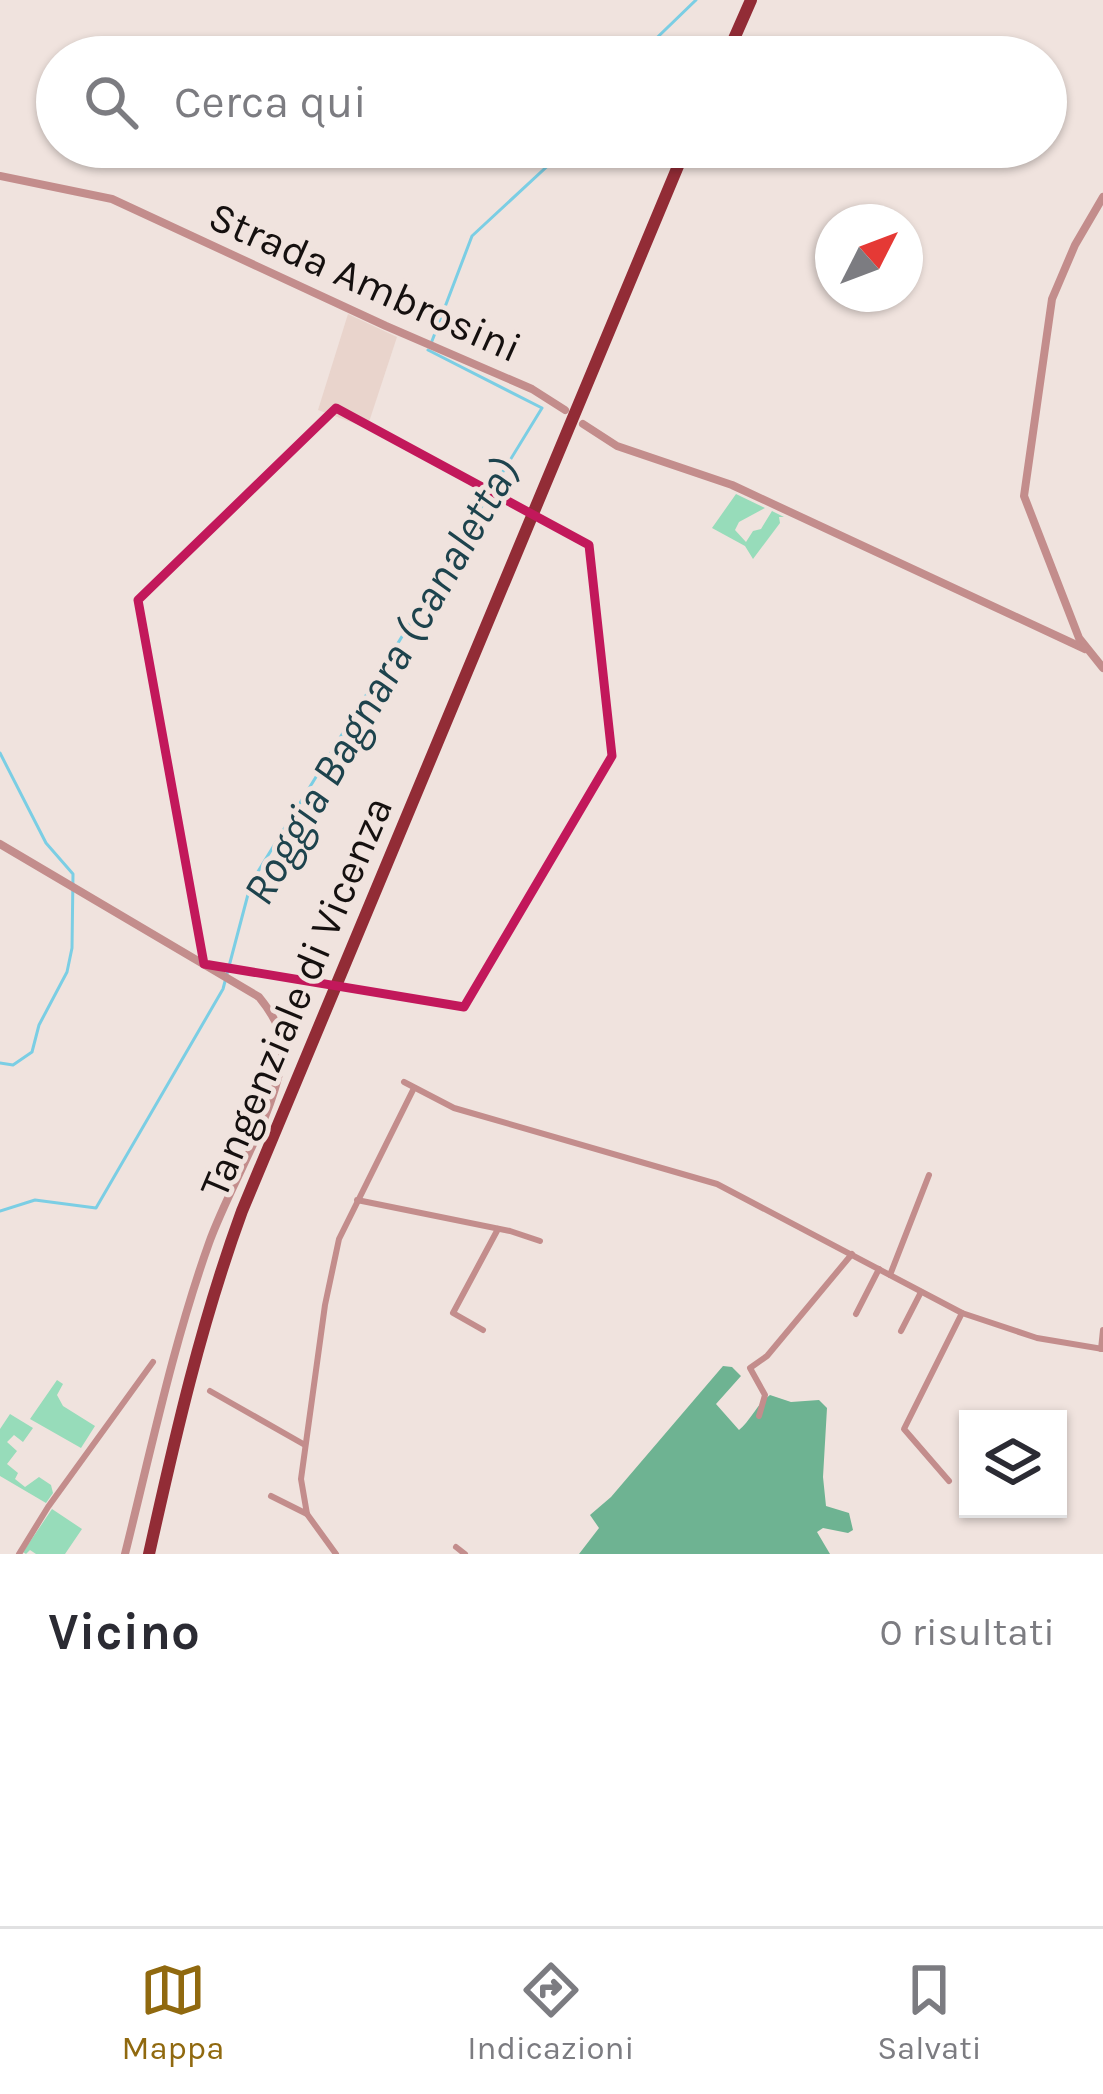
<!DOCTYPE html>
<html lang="it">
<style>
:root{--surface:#fff;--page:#f7f7f7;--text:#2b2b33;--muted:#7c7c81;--line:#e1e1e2;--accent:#90690f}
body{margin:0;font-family:Karla,sans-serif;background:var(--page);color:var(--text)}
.controls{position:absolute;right:36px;bottom:36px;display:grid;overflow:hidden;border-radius:0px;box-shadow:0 3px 9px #0004}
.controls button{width:108px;height:108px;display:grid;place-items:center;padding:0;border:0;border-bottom:3px solid var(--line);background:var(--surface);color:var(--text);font:60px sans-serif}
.compass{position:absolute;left:815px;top:204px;width:108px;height:108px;border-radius:50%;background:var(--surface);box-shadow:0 3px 9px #0004;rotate:48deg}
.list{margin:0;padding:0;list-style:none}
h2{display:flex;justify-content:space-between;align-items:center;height:156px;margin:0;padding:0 48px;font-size:51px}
h2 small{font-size:39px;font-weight:400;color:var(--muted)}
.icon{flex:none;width:66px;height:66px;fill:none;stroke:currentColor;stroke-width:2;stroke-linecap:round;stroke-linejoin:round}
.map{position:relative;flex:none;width:1103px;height:1554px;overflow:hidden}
.search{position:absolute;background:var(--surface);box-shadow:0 3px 9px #0004;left:36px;right:36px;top:36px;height:132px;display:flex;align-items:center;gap:30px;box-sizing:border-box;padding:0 42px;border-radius:66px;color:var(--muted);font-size:45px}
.sheet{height:372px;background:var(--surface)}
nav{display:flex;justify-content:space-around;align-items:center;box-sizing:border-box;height:168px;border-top:3px solid var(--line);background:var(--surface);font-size:33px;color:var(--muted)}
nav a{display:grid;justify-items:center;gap:6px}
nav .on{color:var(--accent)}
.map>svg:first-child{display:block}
.built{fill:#e9d4cc}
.green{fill:#97dcba}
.forest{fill:#6eb392}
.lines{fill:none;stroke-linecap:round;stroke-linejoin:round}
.stream{stroke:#7bcee4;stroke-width:3}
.minor{stroke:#c38d8c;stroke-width:6}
.tertiary{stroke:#c38d8c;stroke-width:8}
.trunk{stroke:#922c36;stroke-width:12}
.marked{fill:none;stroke:#c2185b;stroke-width:9;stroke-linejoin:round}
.labels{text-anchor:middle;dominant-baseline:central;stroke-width:10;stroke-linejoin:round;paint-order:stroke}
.street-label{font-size:42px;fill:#15100f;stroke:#f0e3de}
.water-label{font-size:45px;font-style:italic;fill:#1d434d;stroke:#f0e3de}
</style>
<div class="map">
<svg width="1103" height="1554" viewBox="0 0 1103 1554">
<rect width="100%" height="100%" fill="#f0e3de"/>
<path class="built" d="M 348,314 L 397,337 L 367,428 L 318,410 Z"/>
<g class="green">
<path d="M 736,494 L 765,508 L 739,522 L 735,530 L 746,542 L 753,531 L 761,529 L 772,511 L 784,517 L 779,517 L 780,523 L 753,559 L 745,546 L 712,528 Z"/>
<path d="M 57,1380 L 63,1384 L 57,1395 L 63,1406 L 95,1426 L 81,1448 L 30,1419 Z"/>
<path d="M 10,1414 L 33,1428 L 23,1442 L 14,1435 L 7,1442 L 17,1451 L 7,1464 L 18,1473 L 15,1479 L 25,1487 L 39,1477 L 51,1485 L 53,1493 L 46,1503 L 0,1476 L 0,1429 Z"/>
<path d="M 52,1509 L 82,1529 L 65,1554 L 36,1554 L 30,1550 L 26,1554 L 23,1552 Z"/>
</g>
<path class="forest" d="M 723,1366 L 732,1367 L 741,1376 L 716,1404 L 739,1430 C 752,1419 756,1405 770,1395 L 791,1402 L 819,1400 L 827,1408 L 823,1477 L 826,1506 L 849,1513 L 853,1530 L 848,1533 L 823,1528 L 817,1532 L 830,1554 L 579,1554 L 599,1528 L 590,1515 L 611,1497 Z"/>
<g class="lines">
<g class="stream">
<path d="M 637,57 L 696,0"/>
<path d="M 432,341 L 472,236 L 568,147"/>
<path d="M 0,753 L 46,843 L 73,874 L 72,948 L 67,972 L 39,1025 L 32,1052 L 13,1065 L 0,1063"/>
<path d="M 0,1211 L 35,1200 L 96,1208 L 223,989 L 251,883 L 542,408 L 428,350"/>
</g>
<g class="minor">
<path d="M 404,1082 L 454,1108 L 717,1184 L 962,1313 L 1037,1338 L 1103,1349"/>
<path d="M 357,1200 L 510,1231 L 540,1241"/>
<path d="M 890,1275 L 929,1175"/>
<path d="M 856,1314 L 879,1269"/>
<path d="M 483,1330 L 453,1313 L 498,1229"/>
<path d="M 901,1331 L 921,1292"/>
<path d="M 1101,1349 L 1103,1330"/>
<path d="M 210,1391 L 305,1445"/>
<path d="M 759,1416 L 765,1395 L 750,1368 L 767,1356 L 852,1254"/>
<path d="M 949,1481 L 904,1429 L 962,1313"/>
<path d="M 271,1496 L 307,1514"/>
<path d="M 456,1547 L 465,1554"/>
<path d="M 19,1554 L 48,1507 L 153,1362"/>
<path d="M 336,1554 L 307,1514 L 301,1479 L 325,1305 L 339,1239 L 414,1088"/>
</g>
<g class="tertiary">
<path d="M 0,176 L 112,199 L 386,326 L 532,389 L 565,410"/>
<path d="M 1103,197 L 1075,245 L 1052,299 L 1024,496 L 1079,638 L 1103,668"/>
<path d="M 583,424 L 617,446 L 732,485 L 1085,649"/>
<path d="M 0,844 L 259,997 C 276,1018 286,1037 281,1064 C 271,1121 229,1187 209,1243 C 173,1344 151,1450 125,1554"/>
</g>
<g class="trunk">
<path d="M 726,57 L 751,0"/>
<path d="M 149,1554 C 175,1437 201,1323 242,1211 L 686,147"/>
</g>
</g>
<path class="marked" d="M 336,408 L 589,545 L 612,756 L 464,1007 L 204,964 L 138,600 Z"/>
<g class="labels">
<g class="street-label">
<text transform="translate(365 282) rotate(24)">Strada Ambrosini</text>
<text transform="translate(296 997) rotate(-67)">Tangenziale di Vicenza</text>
</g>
<g class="water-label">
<text transform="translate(381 681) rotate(-60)">Roggia Bagnara (canaletta)</text>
</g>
</g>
</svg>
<div class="controls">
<button><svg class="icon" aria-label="layers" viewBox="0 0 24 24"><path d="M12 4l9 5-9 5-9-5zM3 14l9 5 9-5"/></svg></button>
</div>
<svg class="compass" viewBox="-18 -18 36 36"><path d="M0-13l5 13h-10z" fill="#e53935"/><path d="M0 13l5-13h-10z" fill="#7c7c81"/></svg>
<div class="search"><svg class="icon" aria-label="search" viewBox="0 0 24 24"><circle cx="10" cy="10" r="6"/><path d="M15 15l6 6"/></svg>Cerca qui</div>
</div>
<section class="sheet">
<h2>Vicino<small>0 risultati</small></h2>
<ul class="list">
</ul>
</section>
<nav>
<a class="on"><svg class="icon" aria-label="map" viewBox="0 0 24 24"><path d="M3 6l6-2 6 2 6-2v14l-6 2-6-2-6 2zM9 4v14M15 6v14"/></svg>Mappa</a>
<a><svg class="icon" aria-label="directions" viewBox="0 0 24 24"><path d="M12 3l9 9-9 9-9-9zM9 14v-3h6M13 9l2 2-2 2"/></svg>Indicazioni</a>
<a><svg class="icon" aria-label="saved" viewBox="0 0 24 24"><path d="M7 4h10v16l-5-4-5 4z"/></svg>Salvati</a>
</nav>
